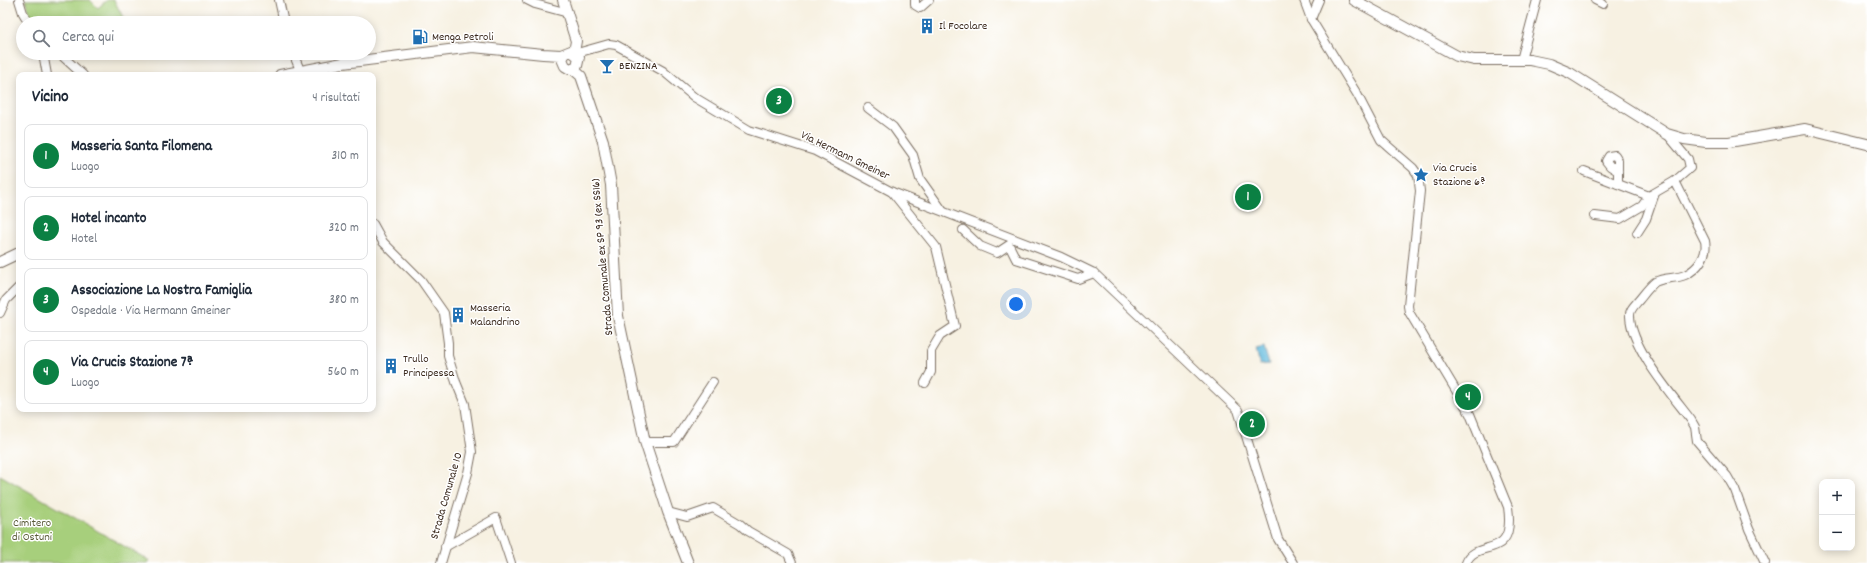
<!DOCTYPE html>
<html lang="it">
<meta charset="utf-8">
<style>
:root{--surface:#fff;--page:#f6f6f7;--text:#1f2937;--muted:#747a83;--line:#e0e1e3;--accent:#0b8043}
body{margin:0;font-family:Dekko,sans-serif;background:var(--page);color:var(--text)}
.controls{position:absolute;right:12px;bottom:12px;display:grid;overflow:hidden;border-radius:8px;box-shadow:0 2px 10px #0003}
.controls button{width:36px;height:36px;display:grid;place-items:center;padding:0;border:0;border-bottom:1px solid var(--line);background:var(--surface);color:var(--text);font:20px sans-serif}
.you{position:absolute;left:1016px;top:304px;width:14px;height:14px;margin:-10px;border:3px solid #fff;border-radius:50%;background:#1a73e8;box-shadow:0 0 0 6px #1a73e833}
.badge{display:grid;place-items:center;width:26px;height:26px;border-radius:50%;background:var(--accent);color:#fff;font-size:13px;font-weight:700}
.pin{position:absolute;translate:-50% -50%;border:2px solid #fff;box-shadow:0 1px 4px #0006}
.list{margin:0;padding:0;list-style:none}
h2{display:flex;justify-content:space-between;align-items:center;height:52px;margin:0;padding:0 16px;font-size:17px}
h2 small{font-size:13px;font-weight:400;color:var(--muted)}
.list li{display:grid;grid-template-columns:26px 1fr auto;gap:12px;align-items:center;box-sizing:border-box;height:64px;margin:0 8px 8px;padding:0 8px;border:1px solid var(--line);border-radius:8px}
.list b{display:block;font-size:15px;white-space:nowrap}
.list p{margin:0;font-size:13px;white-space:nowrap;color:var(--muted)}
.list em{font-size:13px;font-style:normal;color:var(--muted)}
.icon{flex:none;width:22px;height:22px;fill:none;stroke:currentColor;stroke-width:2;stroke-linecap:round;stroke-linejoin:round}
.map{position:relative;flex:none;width:1867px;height:563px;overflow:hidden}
.search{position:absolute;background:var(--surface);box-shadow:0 2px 10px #0003;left:16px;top:16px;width:360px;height:44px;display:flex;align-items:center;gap:10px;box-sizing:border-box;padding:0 14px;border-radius:22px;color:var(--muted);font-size:15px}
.panel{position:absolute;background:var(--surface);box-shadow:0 2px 10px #0003;left:16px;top:72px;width:360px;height:340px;border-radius:8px}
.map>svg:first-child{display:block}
.green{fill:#a7cf7b;stroke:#717c4c}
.water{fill:#60b9dd;stroke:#4e727e}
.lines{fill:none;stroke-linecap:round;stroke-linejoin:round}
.minor-casing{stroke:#7d7063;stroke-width:10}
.major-casing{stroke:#7d7063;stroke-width:12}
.minor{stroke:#fff;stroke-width:8}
.major{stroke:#fff;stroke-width:10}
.labels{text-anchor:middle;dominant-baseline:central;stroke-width:3;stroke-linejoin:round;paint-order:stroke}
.poi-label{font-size:12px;fill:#3b2a1e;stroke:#fff;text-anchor:start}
.street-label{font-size:12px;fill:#3b2a1e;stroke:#fff}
.park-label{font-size:12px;fill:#5b5c3a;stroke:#fff}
</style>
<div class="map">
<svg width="1867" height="563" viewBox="0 0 1867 563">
<rect width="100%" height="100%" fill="#fff"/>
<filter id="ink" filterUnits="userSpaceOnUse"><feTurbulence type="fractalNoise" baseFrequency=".025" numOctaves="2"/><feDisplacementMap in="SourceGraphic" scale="8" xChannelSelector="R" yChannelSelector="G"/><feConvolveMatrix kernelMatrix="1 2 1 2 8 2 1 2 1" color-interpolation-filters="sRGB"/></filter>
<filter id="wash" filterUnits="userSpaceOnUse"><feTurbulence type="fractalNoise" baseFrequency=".012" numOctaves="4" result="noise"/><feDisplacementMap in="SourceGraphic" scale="16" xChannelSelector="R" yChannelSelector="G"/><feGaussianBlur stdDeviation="0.9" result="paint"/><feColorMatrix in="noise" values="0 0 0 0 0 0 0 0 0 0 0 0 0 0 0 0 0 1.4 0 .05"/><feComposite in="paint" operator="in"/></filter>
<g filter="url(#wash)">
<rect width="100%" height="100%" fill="#f7f1e2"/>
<g class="green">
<path d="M 25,0 L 90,0 L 98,8 L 107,0 L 114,0 L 126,23 L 37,23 L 31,16 Z"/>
<path d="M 0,475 L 150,561 L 148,563 L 0,563 Z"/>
</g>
<path class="water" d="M 1264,347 L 1269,364 L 1260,365 L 1256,349 Z"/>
</g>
<g filter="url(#ink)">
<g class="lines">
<defs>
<g id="minor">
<path d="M 19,0 L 23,13 L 29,23"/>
<path d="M 279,0 L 284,23"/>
<path d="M 527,0 L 535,4 L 568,13"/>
<path d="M 915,0 L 915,5 L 920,8 L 929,0"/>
<path d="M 1304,0 L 1311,19 L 1357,94 L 1381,140 L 1413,168 L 1418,175 L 1420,191 L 1408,306 L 1409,312 L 1470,414 L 1508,507 C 1516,563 1476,537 1466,563"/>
<path d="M 1595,0 L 1603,4"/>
<path d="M 1311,19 L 1319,0"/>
<path d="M 43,53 L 47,75"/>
<path d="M 59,53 L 83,75"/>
<path d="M 293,53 L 302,75"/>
<path d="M 577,53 L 609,44 L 616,45 L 663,71 L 694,97 L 749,130 L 815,151 L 892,192 L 1061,257 L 1094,273 L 1238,410 L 1278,539 L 1293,563"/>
<path d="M 1521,60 L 1537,0"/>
<path d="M 868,108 L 893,127 L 913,155 L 920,179 L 942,210"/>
<path d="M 1667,134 L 1688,159 L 1690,168 L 1675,181 L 1705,241 C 1708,255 1698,269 1685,275 C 1676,279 1664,277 1655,282 C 1649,287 1644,294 1639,300 C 1635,305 1629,310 1630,316 C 1631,348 1672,395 1691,420 L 1695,427 L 1697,441 L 1727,476 L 1735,490 L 1749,529 L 1765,563"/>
<path d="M 1584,171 L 1649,196"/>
<path d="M 1618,184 L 1618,160 L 1615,155 L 1609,156 L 1606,161 L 1610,166 L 1618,171"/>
<path d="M 892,192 L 936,247 L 955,326 L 940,336 L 931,351 L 931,372 L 925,383"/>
<path d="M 1595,216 L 1620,219 L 1642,206 L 1649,196 L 1675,181"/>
<path d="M 373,224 L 383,242 L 421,280 L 444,313 L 448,343 L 448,356 L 456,382 L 465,404 L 472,452 L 468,473 L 441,563"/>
<path d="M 963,230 L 980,246 L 997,253 L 1009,245 L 1016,259 L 1078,279 L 1094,273"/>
<path d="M 1637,233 L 1646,219 L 1655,193"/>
<path d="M 0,313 L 6,300 L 19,287"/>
<path d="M 645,442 L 674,442 L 713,382"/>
<path d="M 668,512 L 687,517 L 713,508 L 740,524 L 748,531 L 788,554 L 792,563"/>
<path d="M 445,547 L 496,518 L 511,563"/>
</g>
<g id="major">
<path d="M 563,0 L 576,41 L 574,52"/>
<path d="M 1354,0 L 1457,56 L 1474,60 L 1530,60 L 1549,64 L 1570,73 L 1667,134 L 1684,139 L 1706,142 L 1729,142 L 1805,129 L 1867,144"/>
<path d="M 573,69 L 581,76 L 603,141 L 611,185 L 618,316 L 645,442 L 668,512 L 688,563"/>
<path d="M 280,75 L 343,63 L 473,47 L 543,54 L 561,55 L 571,51 L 579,57 L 577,66 L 570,69 L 565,66 L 562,59 L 565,54"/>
<path d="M 0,262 L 19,253"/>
</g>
</defs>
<use href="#minor" class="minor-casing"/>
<use href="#major" class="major-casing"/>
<use href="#minor" class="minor"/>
<use href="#major" class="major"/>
</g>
</g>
<defs>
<symbol id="building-bare" viewBox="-9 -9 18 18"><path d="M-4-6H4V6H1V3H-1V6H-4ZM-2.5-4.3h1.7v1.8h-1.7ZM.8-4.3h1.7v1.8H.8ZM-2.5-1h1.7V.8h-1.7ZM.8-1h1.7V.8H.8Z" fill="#1f6fb2" stroke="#fff" stroke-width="2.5" paint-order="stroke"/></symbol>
<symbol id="fuel-bare" viewBox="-9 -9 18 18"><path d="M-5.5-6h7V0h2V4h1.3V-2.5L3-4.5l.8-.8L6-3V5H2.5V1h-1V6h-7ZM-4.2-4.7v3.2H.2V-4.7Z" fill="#1f6fb2" stroke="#fff" stroke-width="2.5" paint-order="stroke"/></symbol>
<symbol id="bar-bare" viewBox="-9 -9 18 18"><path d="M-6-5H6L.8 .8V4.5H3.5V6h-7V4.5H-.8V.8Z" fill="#1f6fb2" stroke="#fff" stroke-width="2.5" paint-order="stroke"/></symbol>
<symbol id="sight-bare" viewBox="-9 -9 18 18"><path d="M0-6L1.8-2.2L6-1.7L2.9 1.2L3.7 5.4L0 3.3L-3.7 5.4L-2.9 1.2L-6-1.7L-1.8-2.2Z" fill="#1f6fb2" stroke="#fff" stroke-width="2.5" paint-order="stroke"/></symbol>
</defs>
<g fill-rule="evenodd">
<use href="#building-bare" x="916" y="15" width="22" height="22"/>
<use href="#fuel-bare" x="409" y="26" width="22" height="22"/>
<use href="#bar-bare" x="596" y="55" width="22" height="22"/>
<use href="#sight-bare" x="1410" y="164" width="22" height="22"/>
<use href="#building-bare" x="447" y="304" width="22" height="22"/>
<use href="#building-bare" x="380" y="355" width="22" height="22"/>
</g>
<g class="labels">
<g class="poi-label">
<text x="939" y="26">Il Focolare</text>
<text x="432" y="37">Menga Petroli</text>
<text x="619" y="66">BENZINA</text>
<text x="1433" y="168">Via Crucis<tspan x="1433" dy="14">Stazione 6ª</tspan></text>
<text x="470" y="308">Masseria<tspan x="470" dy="14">Malandrino</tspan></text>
<text x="403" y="359">Trullo<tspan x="403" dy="14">Principessa</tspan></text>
</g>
<g class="street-label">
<text transform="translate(845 156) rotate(26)">Via Hermann Gmeiner</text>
<text transform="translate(603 257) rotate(-95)">Strada Comunale ex SP 93 (ex SS16)</text>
<text transform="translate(447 496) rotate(-74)">Strada Comunale 10</text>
</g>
<g class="park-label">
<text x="32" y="523">Cimitero<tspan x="32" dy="14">di Ostuni</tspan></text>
</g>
</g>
</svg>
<div class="controls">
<button>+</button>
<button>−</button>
</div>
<div class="you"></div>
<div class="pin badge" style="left:1248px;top:197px">1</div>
<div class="pin badge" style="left:1252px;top:424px">2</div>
<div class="pin badge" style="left:779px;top:101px">3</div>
<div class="pin badge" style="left:1468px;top:397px">4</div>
<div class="search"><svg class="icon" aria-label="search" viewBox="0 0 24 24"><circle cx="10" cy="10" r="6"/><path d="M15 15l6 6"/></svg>Cerca qui</div>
<section class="panel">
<h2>Vicino<small>4 risultati</small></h2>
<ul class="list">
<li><span class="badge">1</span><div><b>Masseria Santa Filomena</b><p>Luogo</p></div><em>310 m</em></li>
<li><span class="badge">2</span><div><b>Hotel incanto</b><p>Hotel</p></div><em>320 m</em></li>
<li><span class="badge">3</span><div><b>Associazione La Nostra Famiglia</b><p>Ospedale · Via Hermann Gmeiner</p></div><em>380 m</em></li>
<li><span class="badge">4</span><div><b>Via Crucis Stazione 7ª</b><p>Luogo</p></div><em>560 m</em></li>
</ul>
</section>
</div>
